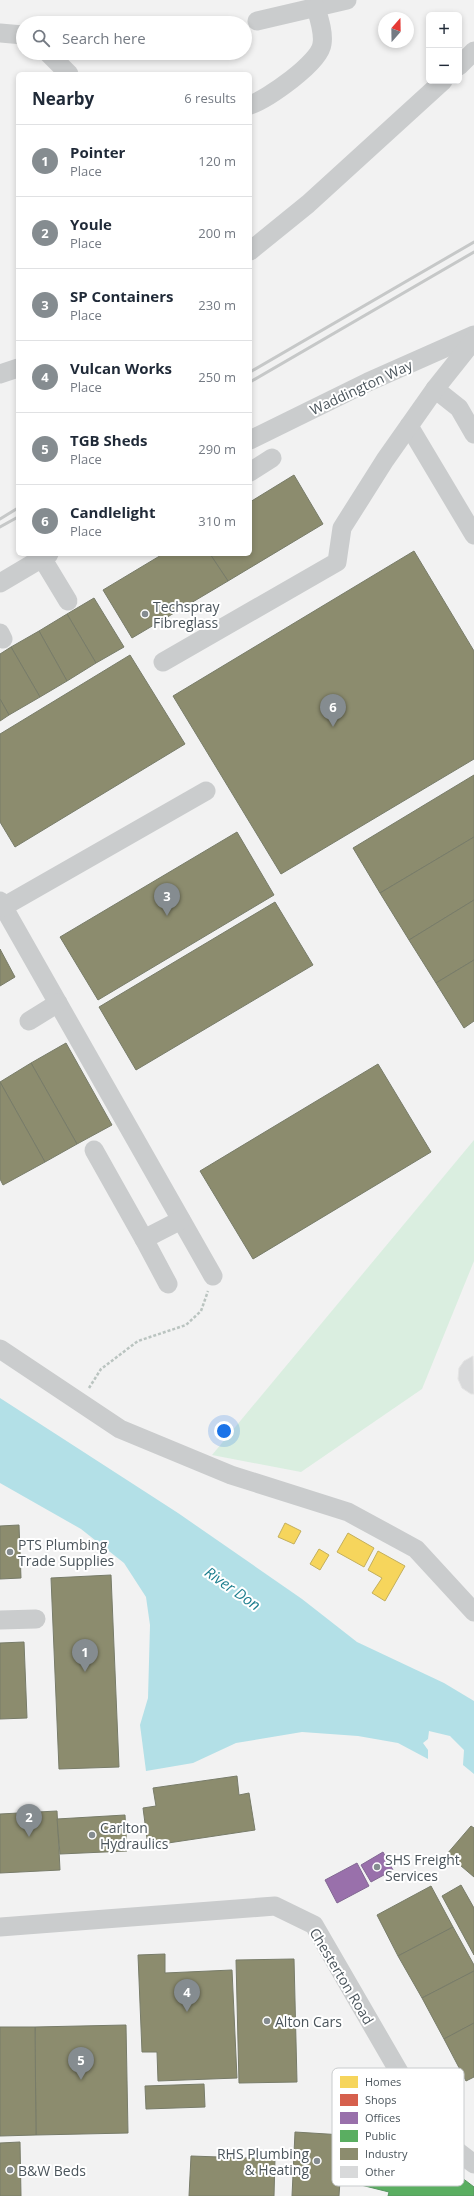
<!DOCTYPE html>
<meta charset="utf-8">
<style>
:root{--surface:#fff;--page:#f6f6f7;--text:#1f2937;--muted:#747a83;--line:#e0e1e3;--accent:#858c90}
body{margin:0;font-family:"Open Sans",sans-serif;background:var(--page);color:var(--text)}
.controls{position:absolute;right:12px;top:12px;display:grid;overflow:hidden;border-radius:6px;box-shadow:0 2px 6px #0003}
.controls button{width:36px;height:36px;display:grid;place-items:center;padding:0;border:0;border-bottom:1px solid var(--line);background:var(--surface);color:var(--text);font:20px sans-serif}
.compass{position:absolute;left:378px;top:12px;width:36px;height:36px;border-radius:50%;background:var(--surface);box-shadow:0 2px 6px #0003;rotate:20deg}
.you{position:absolute;left:224px;top:1431px;width:14px;height:14px;margin:-10px;border:3px solid #fff;border-radius:50%;background:#1a73e8;box-shadow:0 0 0 6px #1a73e833}
.badge{display:grid;place-items:center;width:26px;height:26px;border-radius:50%;background:var(--accent);color:#fff;font-size:13px;font-weight:700}
.pin{position:absolute;translate:-50% -33px;filter:drop-shadow(0 1px 2px #0008)}
.pin::after{content:'';position:absolute;top:21px;width:14px;height:12px;background:inherit;clip-path:polygon(0 0,100% 0,50% 100%)}
.list{margin:0;padding:0;list-style:none}
h2{display:flex;justify-content:space-between;align-items:center;height:52px;margin:0;padding:0 16px;font-size:17px}
h2 small{font-size:13px;font-weight:400;color:var(--muted)}
.list li{display:grid;grid-template-columns:26px 1fr auto;gap:12px;align-items:center;box-sizing:border-box;height:72px;padding:0 16px;border-top:1px solid var(--line)}
.list b{display:block;font-size:15px;white-space:nowrap}
.list p{margin:0;font-size:13px;white-space:nowrap;color:var(--muted)}
.list em{font-size:13px;font-style:normal;color:var(--muted)}
.icon{flex:none;width:22px;height:22px;fill:none;stroke:currentColor;stroke-width:2;stroke-linecap:round;stroke-linejoin:round}
.map{position:relative;flex:none;width:474px;height:2196px;overflow:hidden}
.search{position:absolute;background:var(--surface);box-shadow:0 2px 6px #0003;left:16px;top:16px;width:236px;height:44px;display:flex;align-items:center;gap:10px;box-sizing:border-box;padding:0 14px;border-radius:22px;color:var(--muted);font-size:15px}
.panel{position:absolute;background:var(--surface);box-shadow:0 2px 6px #0003;left:16px;top:72px;width:236px;height:484px;border-radius:6px}
.map>svg:first-child{display:block}
.green{fill:#daeee0}
.water{fill:#b3e0e7}
.homes{fill:#f6d55c;stroke:#c3af5c}
.shops{fill:#d6604d;stroke:#ac5d52}
.offices{fill:#9970ab;stroke:#826893}
.public{fill:#5aae61;stroke:#569360}
.industry{fill:#8c8c6e;stroke:#787c69}
.building{fill:#d8d9da;stroke:#e4e4e4}
.lines{fill:none;stroke-linecap:round;stroke-linejoin:round}
.path{stroke:#bac4c0;stroke-width:2.5;stroke-dasharray:3 2;stroke-linecap:butt}
.minor{stroke:#cacccd;stroke-width:19}
.rail{stroke:#c6c8c8;stroke-width:3}
.poi-dot{fill:#858c90;stroke:#fff;stroke-width:1.5}
.labels{text-anchor:middle;dominant-baseline:central;stroke-width:4;stroke-linejoin:round;paint-order:stroke}
.street-label{font-size:14px;fill:#4b555c;stroke:#fff}
.poi-label{font-size:14px;fill:#4b555c;stroke:#fff;text-anchor:start}
.water-label{font-size:15px;font-style:italic;fill:#1d7e8e;stroke:#fff}
.key{fill:#fff;stroke:#c9ccce;stroke-width:1}
.key-label{font-size:11px;fill:#4b555c}
</style>
<div class="map">
<svg width="474" height="2196" viewBox="0 0 474 2196">
<rect width="100%" height="100%" fill="#f2f2f2"/>
<path class="green" d="M 474,1140 L 474,1261 L 422,1389 L 301,1472 L 212,1455 Z"/>
<path class="water" d="M 0,1398 L 178,1513 L 302,1599 L 357,1642 L 444,1683 L 474,1701 L 474,1774 L 463,1765 L 464,1750 L 450,1736 L 429,1731 L 428,1739 L 423,1743 L 428,1750 L 428,1759 L 398,1743 L 358,1736 L 302,1732 L 236,1743 L 193,1763 L 146,1771 L 140,1725 L 148,1698 L 150,1625 L 146,1597 L 124,1563 L 81,1529 L 0,1483 Z"/>
<g class="homes">
<path d="M 285,1523 L 301,1531 L 294,1544 L 278,1537 Z"/>
<path d="M 348,1533 L 374,1548 L 364,1567 L 337,1552 Z"/>
<path d="M 319,1549 L 329,1555 L 320,1570 L 310,1564 Z"/>
<path d="M 378,1551 L 405,1566 L 385,1601 L 372,1593 L 382,1578 L 368,1570 Z"/>
</g>
<path class="shops" d="M 210,1994 L 215,2027 L 178,2031 L 172,1999 Z"/>
<g class="offices">
<path d="M 383,1852 L 393,1870 L 371,1882 L 361,1865 Z"/>
<path d="M 357,1863 L 369,1886 L 337,1903 L 325,1880 Z"/>
</g>
<path class="public" d="M 360,2143 L 422,2161 L 427,2151 L 474,2187 L 474,2196 L 388,2196 L 389,2192 L 357,2184 L 360,2174 L 352,2173 Z"/>
<g class="industry">
<path d="M 294,475 L 323,524 L 228,581 L 210,554 L 250,554 L 250,502 Z"/>
<path d="M 414,551 L 474,651 L 474,759 L 281,874 L 173,696 Z"/>
<path d="M 163,554 L 210,554 L 228,581 L 132,638 L 103,590 Z"/>
<path d="M 94,598 L 124,647 L 96,663 L 67,614 Z"/>
<path d="M 67,614 L 96,663 L 67,681 L 39,631 Z"/>
<path d="M 39,631 L 67,681 L 40,697 L 11,647 Z"/>
<path d="M 11,647 L 40,697 L 9,715 L 0,699 L 0,654 Z"/>
<path d="M 130,655 L 185,744 L 15,847 L 0,822 L 0,734 Z"/>
<path d="M 0,699 L 9,715 L 0,721 Z"/>
<path d="M 474,775 L 474,837 L 380,893 L 353,848 Z"/>
<path d="M 237,832 L 274,895 L 98,1000 L 60,937 Z"/>
<path d="M 474,837 L 474,900 L 409,940 L 380,893 Z"/>
<path d="M 474,900 L 474,960 L 436,983 L 409,940 Z"/>
<path d="M 275,902 L 313,965 L 136,1070 L 99,1007 Z"/>
<path d="M 0,949 L 15,977 L 0,986 Z"/>
<path d="M 474,960 L 474,1021 L 464,1028 L 436,983 Z"/>
<path d="M 66,1043 L 112,1125 L 77,1144 L 31,1063 Z"/>
<path d="M 31,1063 L 77,1144 L 45,1162 L 0,1082 Z"/>
<path d="M 378,1064 L 431,1152 L 253,1259 L 200,1171 Z"/>
<path d="M 0,1082 L 45,1162 L 3,1185 L 0,1179 Z"/>
<path d="M 19,1525 L 21,1578 L 0,1579 L 0,1526 Z"/>
<path d="M 111,1575 L 119,1767 L 59,1769 L 51,1578 Z"/>
<path d="M 24,1642 L 27,1718 L 0,1719 L 0,1643 Z"/>
<path d="M 237,1776 L 239,1795 L 249,1793 L 255,1830 L 148,1846 L 143,1808 L 156,1806 L 153,1788 Z"/>
<path d="M 57,1811 L 60,1870 L 0,1873 L 0,1814 Z"/>
<path d="M 125,1815 L 127,1851 L 60,1854 L 57,1819 Z"/>
<path d="M 471,1826 L 474,1828 L 474,1877 L 447,1854 Z"/>
<path d="M 461,1885 L 474,1908 L 474,1955 L 442,1896 Z"/>
<path d="M 431,1886 L 453,1927 L 398,1956 L 377,1915 Z"/>
<path d="M 453,1927 L 474,1965 L 474,1971 L 422,1998 L 398,1956 Z"/>
<path d="M 165,1954 L 165,1973 L 232,1970 L 237,2078 L 158,2081 L 157,2052 L 142,2052 L 138,1955 Z"/>
<path d="M 294,1959 L 297,2082 L 239,2083 L 236,1960 Z"/>
<path d="M 474,1971 L 474,2023 L 444,2039 L 422,1998 Z"/>
<path d="M 474,2023 L 474,2077 L 466,2081 L 444,2039 Z"/>
<path d="M 126,2025 L 128,2133 L 36,2135 L 35,2027 Z"/>
<path d="M 0,2027 L 35,2027 L 36,2135 L 0,2136 Z"/>
<path d="M 204,2084 L 205,2107 L 146,2109 L 145,2086 Z"/>
<path d="M 295,2132 L 343,2135 L 339,2196 L 292,2196 Z"/>
<path d="M 20,2142 L 21,2196 L 0,2196 L 0,2143 Z"/>
<path d="M 191,2156 L 275,2159 L 274,2196 L 189,2196 Z"/>
</g>
<path class="building" d="M 473,1356 L 474,1394 L 471,1394 L 462,1388 L 458,1379 L 459,1368 L 464,1361 Z"/>
<g class="lines">
<path class="path" d="M 89,1388 L 101,1369 L 138,1341 L 186,1325 L 201,1311 L 208,1291"/>
<g class="minor">
<path d="M 257,21 L 347,0"/>
<path d="M 0,33 L 23,35"/>
<path d="M 48,53 L 69,74"/>
<path d="M 459,66 L 474,51"/>
<path d="M 250,105 C 267,99 320,63 322,44 C 324,33 319,18 316,8"/>
<path d="M 250,251 L 308,204 L 443,81"/>
<path d="M 0,374 L 18,368"/>
<path d="M 435,389 L 459,408 L 474,434"/>
<path d="M 409,426 L 474,535"/>
<path d="M 250,440 L 368,382 L 474,335"/>
<path d="M 250,472 L 272,458"/>
<path d="M 42,558 L 68,601"/>
<path d="M 0,583 L 49,554"/>
<path d="M 0,633 L 3,639"/>
<path d="M 163,662 L 337,562 L 342,528 L 385,460 L 435,389 L 474,340"/>
<path d="M 0,901 L 213,1276"/>
<path d="M 3,907 L 206,791"/>
<path d="M 29,1021 L 58,1003"/>
<path d="M 94,1150 L 144,1239"/>
<path d="M 168,1284 L 144,1239 L 181,1220"/>
<path d="M 0,1349 L 120,1429 L 231,1475 L 348,1512 L 416,1549 L 474,1612"/>
<path d="M 0,1620 L 36,1619"/>
<path d="M 0,1927 L 275,1906 L 314,1925 L 435,2134 L 474,2164"/>
</g>
<g class="rail">
<path d="M 250,372 L 474,242"/>
<path d="M 250,382 L 474,252"/>
<path d="M 0,519 L 18,508"/>
<path d="M 0,527 L 18,517"/>
</g>
</g>
<g class="poi-dot">
<circle cx="145" cy="614" r="4"/>
<circle cx="10" cy="1552" r="4"/>
<circle cx="92" cy="1835" r="4"/>
<circle cx="377" cy="1867" r="4"/>
<circle cx="267" cy="2021" r="4"/>
<circle cx="317" cy="2161" r="4"/>
<circle cx="10" cy="2170" r="4"/>
</g>
<g class="labels">
<g class="street-label">
<text transform="translate(361 387) rotate(-25)">Waddington Way</text>
<text transform="translate(342 1976) rotate(59)">Chesterton Road</text>
</g>
<g class="poi-label">
<text x="153" y="606">Techspray<tspan x="153" dy="16">Fibreglass</tspan></text>
<text x="18" y="1544">PTS Plumbing<tspan x="18" dy="16">Trade Supplies</tspan></text>
<text x="100" y="1827">Carlton<tspan x="100" dy="16">Hydraulics</tspan></text>
<text x="385" y="1859">SHS Freight<tspan x="385" dy="16">Services</tspan></text>
<text x="275" y="2021">Alton Cars</text>
<text x="309" y="2153" text-anchor="end">RHS Plumbing<tspan x="309" dy="16">&amp; Heating</tspan></text>
<text x="18" y="2170">B&amp;W Beds</text>
</g>
<g class="water-label">
<text transform="translate(233 1588) rotate(35)">River Don</text>
</g>
</g>
<rect x="332" y="2068" width="132" height="118" rx="6" class="key"/>
<rect x="340" y="2076" width="18" height="12" fill="#f6d55c"/>
<rect x="340" y="2094" width="18" height="12" fill="#d6604d"/>
<rect x="340" y="2112" width="18" height="12" fill="#9970ab"/>
<rect x="340" y="2130" width="18" height="12" fill="#5aae61"/>
<rect x="340" y="2148" width="18" height="12" fill="#8c8c6e"/>
<rect x="340" y="2166" width="18" height="12" fill="#d8d9da"/>
<g class="key-label">
<text x="365" y="2086">Homes</text>
<text x="365" y="2104">Shops</text>
<text x="365" y="2122">Offices</text>
<text x="365" y="2140">Public</text>
<text x="365" y="2158">Industry</text>
<text x="365" y="2176">Other</text>
</g>
</svg>
<div class="controls">
<button>+</button>
<button>−</button>
</div>
<svg class="compass" viewBox="-18 -18 36 36"><path d="M0-13l5 13h-10z" fill="#e53935"/><path d="M0 13l5-13h-10z" fill="#747a83"/></svg>
<div class="you"></div>
<div class="pin badge" style="left:85px;top:1672px">1</div>
<div class="pin badge" style="left:29px;top:1837px">2</div>
<div class="pin badge" style="left:167px;top:916px">3</div>
<div class="pin badge" style="left:187px;top:2012px">4</div>
<div class="pin badge" style="left:81px;top:2080px">5</div>
<div class="pin badge" style="left:333px;top:727px">6</div>
<div class="search"><svg class="icon" aria-label="search" viewBox="0 0 24 24"><circle cx="10" cy="10" r="6"/><path d="M15 15l6 6"/></svg>Search here</div>
<section class="panel">
<h2>Nearby<small>6 results</small></h2>
<ul class="list">
<li><span class="badge">1</span><div><b>Pointer</b><p>Place</p></div><em>120 m</em></li>
<li><span class="badge">2</span><div><b>Youle</b><p>Place</p></div><em>200 m</em></li>
<li><span class="badge">3</span><div><b>SP Containers</b><p>Place</p></div><em>230 m</em></li>
<li><span class="badge">4</span><div><b>Vulcan Works</b><p>Place</p></div><em>250 m</em></li>
<li><span class="badge">5</span><div><b>TGB Sheds</b><p>Place</p></div><em>290 m</em></li>
<li><span class="badge">6</span><div><b>Candlelight</b><p>Place</p></div><em>310 m</em></li>
</ul>
</section>
</div>
